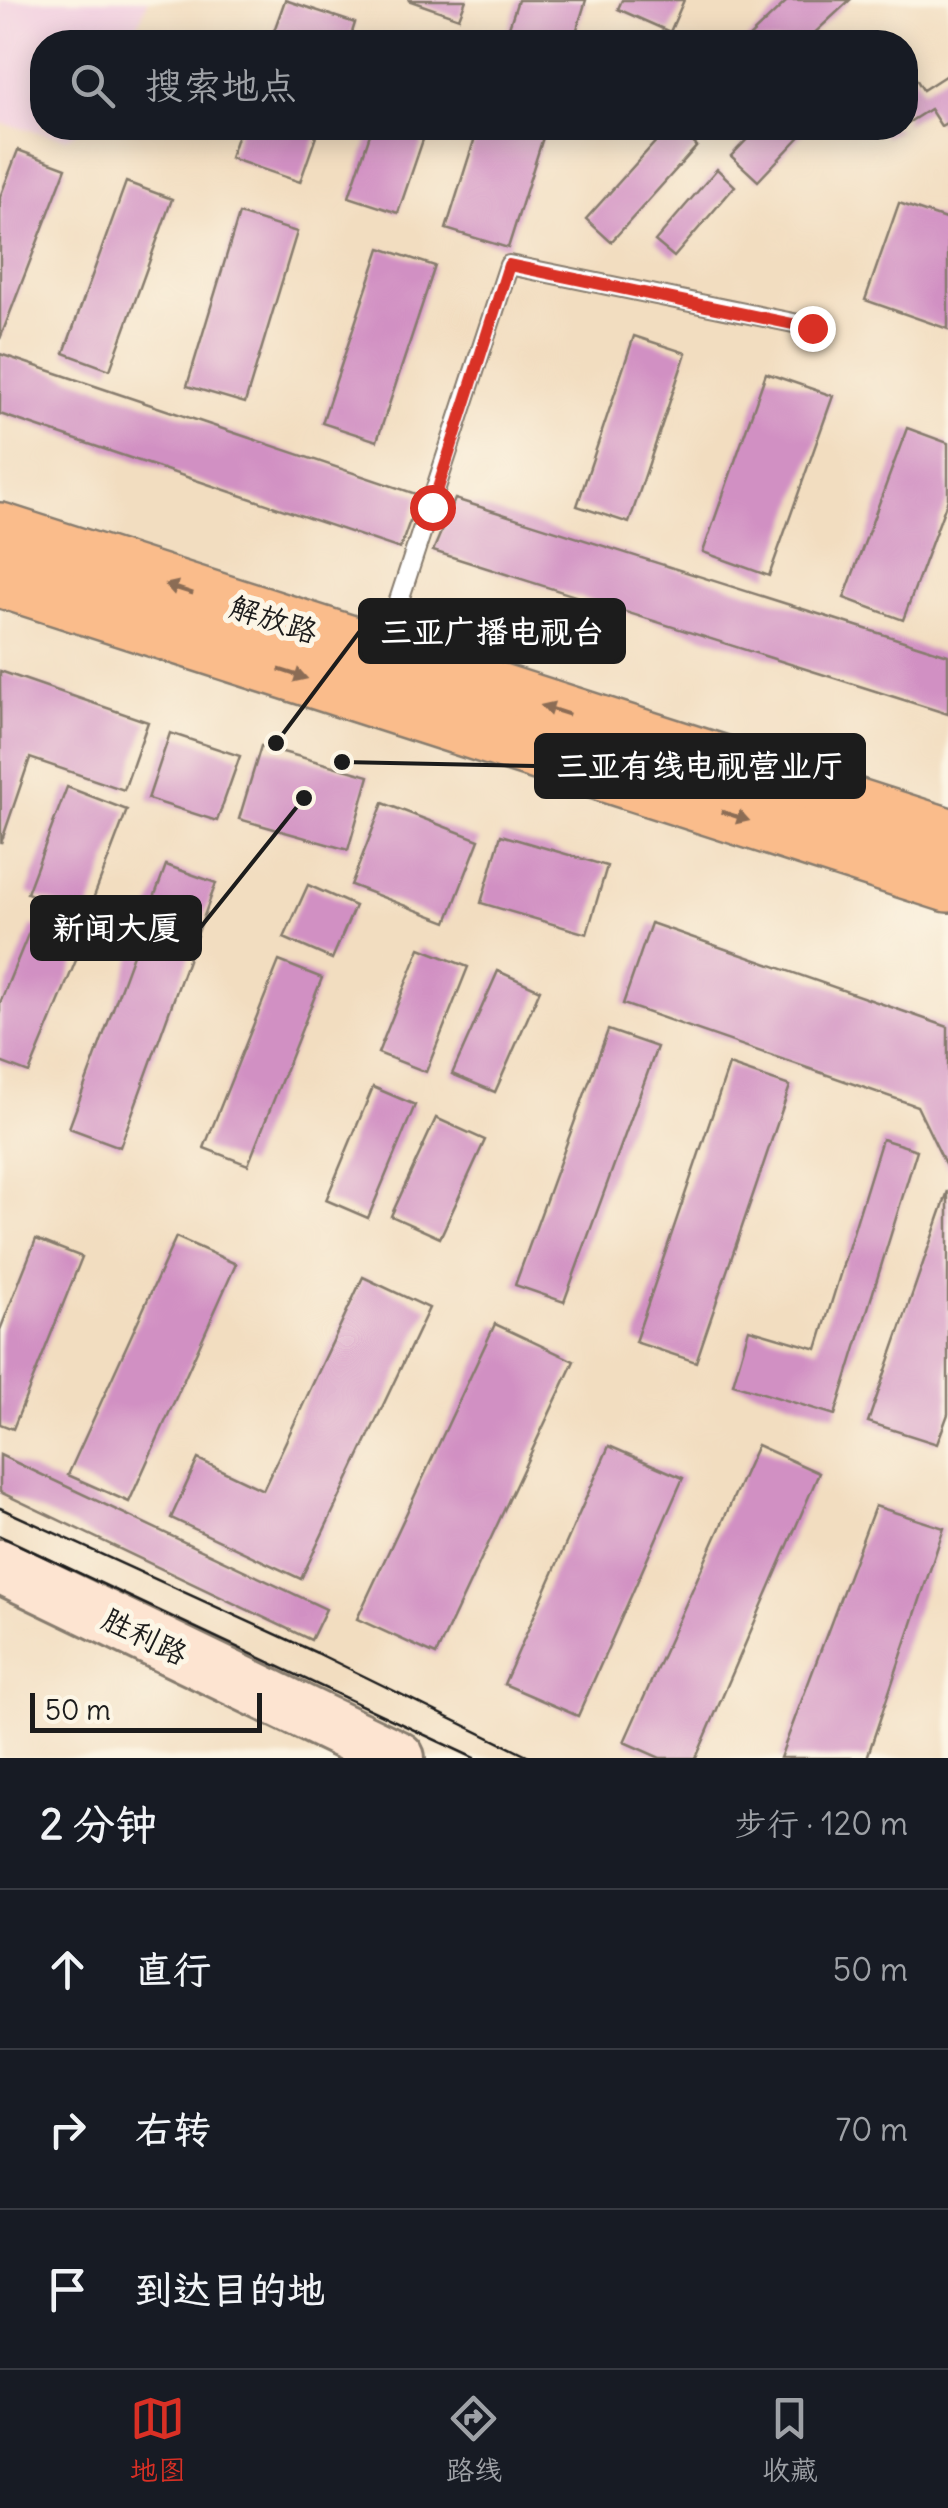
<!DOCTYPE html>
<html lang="zh">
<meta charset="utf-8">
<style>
:root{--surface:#171b24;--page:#242831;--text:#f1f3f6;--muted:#9ea1a6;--line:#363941;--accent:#d93025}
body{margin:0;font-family:Delius,"LXGW WenKai TC",sans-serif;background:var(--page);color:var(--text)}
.scale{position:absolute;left:30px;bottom:25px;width:232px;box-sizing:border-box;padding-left:10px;border:5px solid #1c1c1c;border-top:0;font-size:28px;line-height:35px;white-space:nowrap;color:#1c1c1c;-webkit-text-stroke:8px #fcf5e5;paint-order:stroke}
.stop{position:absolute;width:30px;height:30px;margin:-22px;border:8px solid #d93025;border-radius:50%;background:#fff}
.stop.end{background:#d93025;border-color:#fff;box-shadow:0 2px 10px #0008}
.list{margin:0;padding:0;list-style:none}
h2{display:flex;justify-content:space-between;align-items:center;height:130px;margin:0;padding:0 40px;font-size:42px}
h2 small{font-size:32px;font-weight:400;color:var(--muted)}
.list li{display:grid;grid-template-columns:65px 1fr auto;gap:30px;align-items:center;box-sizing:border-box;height:160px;padding:0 40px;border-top:2px solid var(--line)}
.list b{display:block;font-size:38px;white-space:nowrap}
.list em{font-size:32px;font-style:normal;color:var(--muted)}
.icon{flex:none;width:55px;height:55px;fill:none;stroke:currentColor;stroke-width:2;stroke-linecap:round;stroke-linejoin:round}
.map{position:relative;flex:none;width:948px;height:1758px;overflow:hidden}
.search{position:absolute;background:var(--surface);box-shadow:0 5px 25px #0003;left:30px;right:30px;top:30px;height:110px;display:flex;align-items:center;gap:25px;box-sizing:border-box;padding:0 35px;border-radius:40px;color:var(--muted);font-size:38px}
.sheet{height:610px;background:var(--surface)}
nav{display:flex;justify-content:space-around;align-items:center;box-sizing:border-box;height:140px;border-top:2px solid var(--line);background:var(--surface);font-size:28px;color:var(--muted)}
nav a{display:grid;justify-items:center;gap:5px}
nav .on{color:var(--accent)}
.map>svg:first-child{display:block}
.built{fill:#f2cfe1}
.building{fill:#d190c3}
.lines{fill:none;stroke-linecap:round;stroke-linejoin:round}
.lane-casing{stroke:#877c6e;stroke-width:22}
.secondary-casing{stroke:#877c6e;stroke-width:58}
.primary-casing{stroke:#877c6e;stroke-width:60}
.lane{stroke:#fff;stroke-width:18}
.secondary{stroke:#fde4d1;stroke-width:52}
.primary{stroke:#fabc8b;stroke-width:55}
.tram{stroke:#1c1c1c;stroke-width:2.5}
.oneway{fill:#8b6c54}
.route{stroke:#d93025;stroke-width:12}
.labels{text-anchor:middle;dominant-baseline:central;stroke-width:10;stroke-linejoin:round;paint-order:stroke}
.street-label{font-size:30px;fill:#1c1c1c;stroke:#fcf5e5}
.leader{fill:none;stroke:#1c1c1c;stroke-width:4}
.callout-dot{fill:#1c1c1c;stroke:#fcf5e5;stroke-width:4}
.callout{fill:#1c1c1c;stroke:#1c1c1c;stroke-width:4}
.callout-label{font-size:32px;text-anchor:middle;font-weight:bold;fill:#fff}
</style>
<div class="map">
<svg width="948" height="1758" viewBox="0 0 948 1758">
<rect width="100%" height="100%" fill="#fcf5e5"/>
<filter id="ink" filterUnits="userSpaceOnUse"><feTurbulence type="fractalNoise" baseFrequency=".01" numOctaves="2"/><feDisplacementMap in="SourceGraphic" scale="20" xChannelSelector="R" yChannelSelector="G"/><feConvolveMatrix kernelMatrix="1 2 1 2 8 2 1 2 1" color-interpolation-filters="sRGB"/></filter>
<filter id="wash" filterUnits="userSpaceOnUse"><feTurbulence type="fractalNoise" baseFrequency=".0048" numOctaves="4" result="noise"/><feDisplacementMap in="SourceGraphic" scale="40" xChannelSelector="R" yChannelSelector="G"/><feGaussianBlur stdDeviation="2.25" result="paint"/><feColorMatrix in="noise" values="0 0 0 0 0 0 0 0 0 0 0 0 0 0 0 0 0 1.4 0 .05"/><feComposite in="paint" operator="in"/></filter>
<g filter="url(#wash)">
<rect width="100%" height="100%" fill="#f2ddc0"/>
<path class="built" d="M 0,0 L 148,0 L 131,42 L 42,42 L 42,128 L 82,128 L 66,138 L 0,123 Z"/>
<g id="blocks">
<g class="building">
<path d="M 285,0 L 355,23 L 349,42 L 270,42 Z"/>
<path d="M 408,0 L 466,0 L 459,18 Z"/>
<path d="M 518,0 L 586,0 L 573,42 L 504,42 Z"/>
<path d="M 622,0 L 684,0 L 670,32 L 618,9 Z"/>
<path d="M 788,0 L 850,0 L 805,42 L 744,42 Z"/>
<path d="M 906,63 L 923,90 L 948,74 L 948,122 L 941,126 L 930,109 L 906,124 Z"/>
<path d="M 240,128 L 319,128 L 300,182 L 230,158 Z"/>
<path d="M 372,128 L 427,128 L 398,213 L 349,197 Z"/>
<path d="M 478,128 L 546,128 L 508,248 L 446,229 Z"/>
<path d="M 668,128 L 676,128 L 697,146 L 611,242 L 586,219 Z"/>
<path d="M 758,128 L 808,128 L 758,181 L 731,156 Z"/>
<path d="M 878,128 L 901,128 L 885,137 Z"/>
<path d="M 18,150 L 66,168 L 0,339 L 0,197 Z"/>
<path d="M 717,169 L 735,186 L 674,257 L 655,241 Z"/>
<path d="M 126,182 L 172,199 L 110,370 L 64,353 Z"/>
<path d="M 899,203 L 948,220 L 948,329 L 865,300 Z"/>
<path d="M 239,214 L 297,232 L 245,403 L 187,386 Z"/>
<path d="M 380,248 L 435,266 L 377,441 L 322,423 Z"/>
<path d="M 634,336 L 686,353 L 629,523 L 577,506 Z"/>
<path d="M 0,354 L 419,495 L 400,549 L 0,414 Z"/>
<path d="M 766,373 L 833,396 L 769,576 L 703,552 Z"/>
<path d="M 907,428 L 948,443 L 948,499 L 903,620 L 844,598 Z"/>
<path d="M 455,499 L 948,655 L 948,714 L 433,551 Z"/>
<path d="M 0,671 L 148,722 L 124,790 L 30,758 L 1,843 Z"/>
<path d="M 170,733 L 240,756 L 217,821 L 148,799 Z"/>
<path d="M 261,746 L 369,776 L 348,850 L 239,819 Z"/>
<path d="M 67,787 L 127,810 L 87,915 L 27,893 Z"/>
<path d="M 383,803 L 479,840 L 447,922 L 351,885 Z"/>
<path d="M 501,835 L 607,866 L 587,934 L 481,903 Z"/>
<path d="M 166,865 L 216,883 L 120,1147 L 69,1128 Z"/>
<path d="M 308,885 L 355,906 L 332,959 L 284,938 Z"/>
<path d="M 651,923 L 948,1027 L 948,1170 L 917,1106 L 623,1004 Z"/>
<path d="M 32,925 L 82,946 L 29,1073 L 0,1062 L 0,1003 Z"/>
<path d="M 420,948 L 468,967 L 426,1072 L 378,1053 Z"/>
<path d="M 279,961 L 322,978 L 248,1165 L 204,1148 Z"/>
<path d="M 498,971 L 540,990 L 495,1092 L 452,1074 Z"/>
<path d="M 608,1030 L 657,1047 L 564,1302 L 515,1285 Z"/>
<path d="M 729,1065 L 790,1086 L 696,1362 L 635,1342 Z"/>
<path d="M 373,1087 L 415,1105 L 368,1218 L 326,1200 Z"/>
<path d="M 436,1118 L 485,1140 L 440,1238 L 391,1216 Z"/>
<path d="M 882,1139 L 917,1150 L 835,1415 L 733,1384 L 749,1329 L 817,1349 Z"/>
<path d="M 948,1191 L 948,1414 L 937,1444 L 868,1422 Z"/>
<path d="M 176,1237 L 236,1264 L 129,1502 L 68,1475 Z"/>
<path d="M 36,1239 L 82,1257 L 13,1429 L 0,1424 L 0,1330 Z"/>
<path d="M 363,1277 L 429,1308 L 301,1579 L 171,1518 L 198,1459 L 263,1490 Z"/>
<path d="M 495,1324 L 574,1361 L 436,1655 L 357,1619 Z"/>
<path d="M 757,1445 L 819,1473 L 696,1758 L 660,1758 L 624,1742 Z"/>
<path d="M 609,1446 L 683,1478 L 578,1716 L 504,1684 Z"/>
<path d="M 0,1455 L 326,1609 L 311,1640 L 0,1492 Z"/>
<path d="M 875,1506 L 944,1528 L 867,1758 L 780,1758 Z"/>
</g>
</g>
</g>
<g filter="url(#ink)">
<use href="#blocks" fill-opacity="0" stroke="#877c6e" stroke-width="2.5"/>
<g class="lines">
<defs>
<path id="lane" d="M 383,649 L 509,265 L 813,327"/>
<path id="secondary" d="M 0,1566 L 398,1758"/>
<g id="primary">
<path d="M 0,531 L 948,836"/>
<path d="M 0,579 L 948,884"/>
</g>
</defs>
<use href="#lane" class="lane-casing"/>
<use href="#secondary" class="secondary-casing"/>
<use href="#primary" class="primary-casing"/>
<use href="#lane" class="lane"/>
<use href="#secondary" class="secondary"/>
<use href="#primary" class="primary"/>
<g class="tram">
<path d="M 0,1508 L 317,1653 L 531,1758"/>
<path d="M 0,1536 L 474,1758"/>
</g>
</g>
<defs><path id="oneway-solid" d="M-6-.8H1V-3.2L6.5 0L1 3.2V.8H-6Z" transform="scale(2.5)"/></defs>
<g class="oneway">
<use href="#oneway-solid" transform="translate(179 589) rotate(-162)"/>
<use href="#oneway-solid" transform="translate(293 674) rotate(18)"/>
<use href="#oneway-solid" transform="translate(555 710) rotate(-162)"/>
<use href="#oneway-solid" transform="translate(735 816) rotate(18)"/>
</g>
</g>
<g class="lines" filter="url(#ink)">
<path class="route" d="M 432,507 L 509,265 L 812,328"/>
</g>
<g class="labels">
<g class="street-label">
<text transform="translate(274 619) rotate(18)">解放路</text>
<text transform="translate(145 1636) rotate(26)">胜利路</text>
</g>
</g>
<path class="leader" d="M276 743L360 631M342 762L536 766M304 798L200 928"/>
<g class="callout-dot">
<circle cx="276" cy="743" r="10"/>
<circle cx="342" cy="762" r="10"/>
<circle cx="304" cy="798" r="10"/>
</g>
<g class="callout">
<rect x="360" y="600" width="264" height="62" rx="10"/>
<rect x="536" y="735" width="328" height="62" rx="10"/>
<rect x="32" y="897" width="168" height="62" rx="10"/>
</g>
<g class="callout-label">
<text x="492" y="643">三亚广播电视台</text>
<text x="700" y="777">三亚有线电视营业厅</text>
<text x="116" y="939">新闻大厦</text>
</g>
</svg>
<div class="scale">50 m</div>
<div class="stop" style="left:432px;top:507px"></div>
<div class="stop end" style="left:812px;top:328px"></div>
<div class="search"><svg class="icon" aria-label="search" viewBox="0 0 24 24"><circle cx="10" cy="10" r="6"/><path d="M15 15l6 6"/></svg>搜索地点</div>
</div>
<section class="sheet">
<h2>2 分钟<small>步行 · 120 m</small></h2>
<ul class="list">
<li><svg class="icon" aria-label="ahead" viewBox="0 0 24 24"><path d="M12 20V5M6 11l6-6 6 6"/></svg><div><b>直行</b></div><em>50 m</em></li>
<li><svg class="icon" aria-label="right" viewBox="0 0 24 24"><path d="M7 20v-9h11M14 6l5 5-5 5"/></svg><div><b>右转</b></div><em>70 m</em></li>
<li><svg class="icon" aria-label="arrive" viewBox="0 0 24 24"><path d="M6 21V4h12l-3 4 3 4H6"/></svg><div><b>到达目的地</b></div></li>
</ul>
</section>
<nav>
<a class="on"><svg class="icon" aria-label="map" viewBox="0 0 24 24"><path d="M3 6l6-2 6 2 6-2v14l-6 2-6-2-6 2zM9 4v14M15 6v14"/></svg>地图</a>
<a><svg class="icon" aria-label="directions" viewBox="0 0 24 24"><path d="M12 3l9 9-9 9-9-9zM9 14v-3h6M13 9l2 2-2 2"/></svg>路线</a>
<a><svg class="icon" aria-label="saved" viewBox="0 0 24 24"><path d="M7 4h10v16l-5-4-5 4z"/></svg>收藏</a>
</nav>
